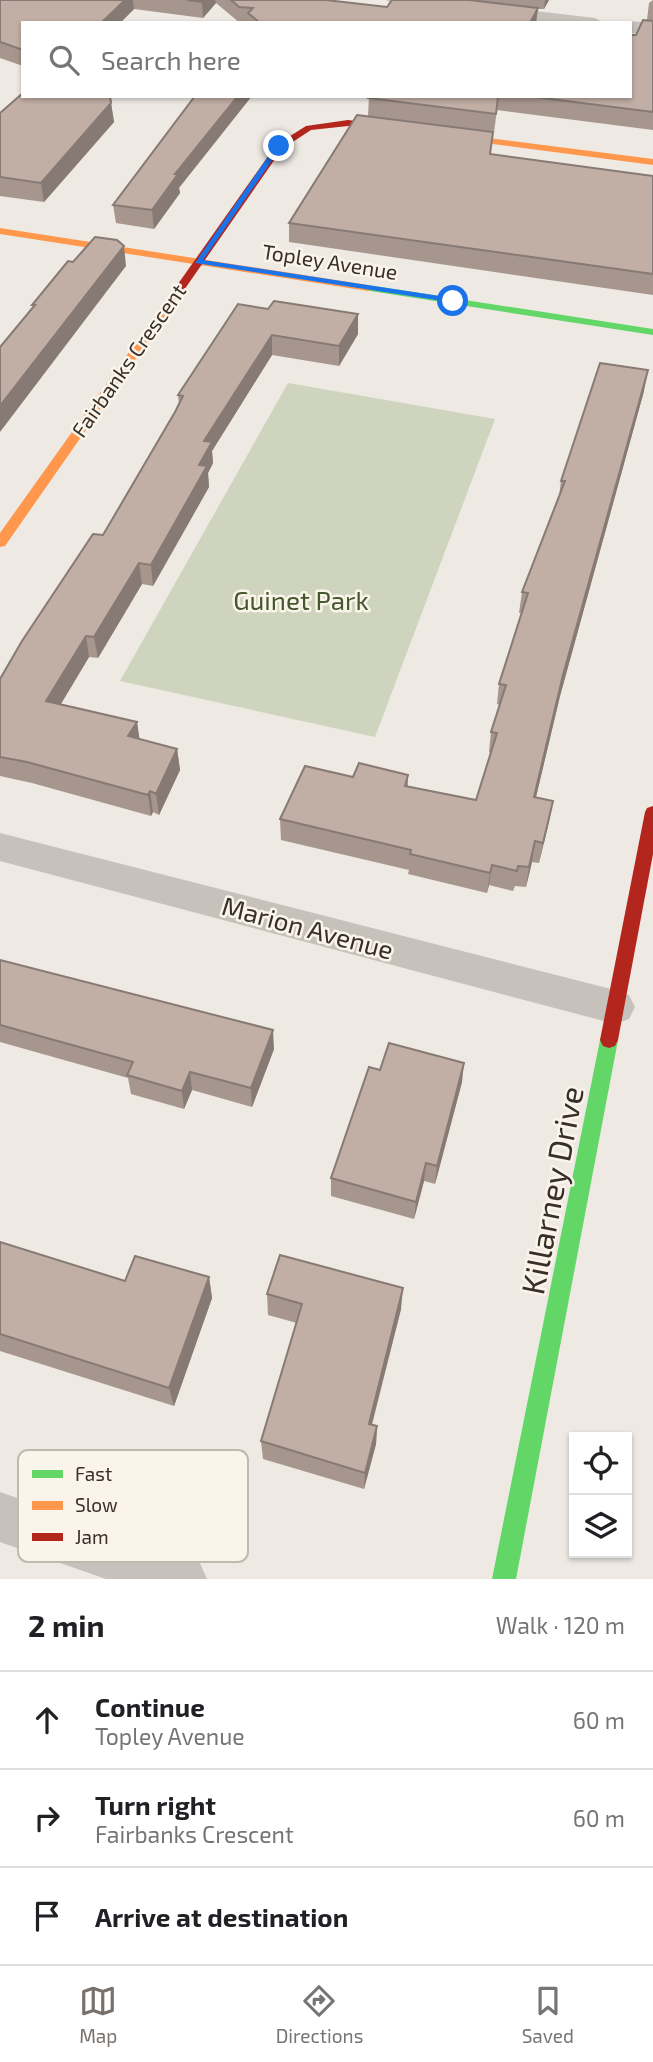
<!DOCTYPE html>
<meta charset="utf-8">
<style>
:root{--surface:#fff;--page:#f2f2f2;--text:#202124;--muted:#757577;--line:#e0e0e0;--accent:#78706a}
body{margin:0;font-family:"Exo 2",sans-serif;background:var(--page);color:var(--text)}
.controls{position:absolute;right:21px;bottom:21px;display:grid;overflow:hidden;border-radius:0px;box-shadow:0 2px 5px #0004}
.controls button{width:63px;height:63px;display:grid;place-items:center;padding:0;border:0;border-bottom:2px solid var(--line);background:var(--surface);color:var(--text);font:35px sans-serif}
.stop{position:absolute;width:21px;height:21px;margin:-16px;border:5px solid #1a73e8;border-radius:50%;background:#fff}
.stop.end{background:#1a73e8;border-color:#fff;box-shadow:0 2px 7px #0008}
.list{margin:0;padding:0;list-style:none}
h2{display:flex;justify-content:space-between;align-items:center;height:91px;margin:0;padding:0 28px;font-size:30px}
h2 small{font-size:23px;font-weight:400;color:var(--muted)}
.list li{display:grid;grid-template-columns:46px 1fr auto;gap:21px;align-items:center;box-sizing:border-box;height:98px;padding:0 28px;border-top:2px solid var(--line)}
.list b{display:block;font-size:26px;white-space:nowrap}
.list p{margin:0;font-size:23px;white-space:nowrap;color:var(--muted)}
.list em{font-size:23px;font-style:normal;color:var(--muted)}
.icon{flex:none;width:38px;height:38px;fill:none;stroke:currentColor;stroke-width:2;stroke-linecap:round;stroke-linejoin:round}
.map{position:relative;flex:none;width:653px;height:1579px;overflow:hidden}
.search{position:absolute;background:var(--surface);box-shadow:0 2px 5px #0004;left:21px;right:21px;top:21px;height:77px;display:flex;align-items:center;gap:18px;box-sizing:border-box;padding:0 24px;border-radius:0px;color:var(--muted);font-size:26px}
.sheet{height:385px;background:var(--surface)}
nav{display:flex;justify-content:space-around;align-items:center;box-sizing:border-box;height:98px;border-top:2px solid var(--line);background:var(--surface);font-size:19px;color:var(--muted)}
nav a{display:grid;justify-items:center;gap:4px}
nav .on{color:var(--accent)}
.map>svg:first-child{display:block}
.green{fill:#ced4bd}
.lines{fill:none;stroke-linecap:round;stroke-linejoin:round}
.street{fill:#c7c1bb;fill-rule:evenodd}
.fast{fill:#63d668;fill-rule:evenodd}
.slow{fill:#ff974d;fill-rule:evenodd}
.jam{fill:#b3261e;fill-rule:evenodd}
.wall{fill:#a6968e}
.shaded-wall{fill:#877a74}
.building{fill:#c1aea5;stroke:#877a74;stroke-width:2}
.route{fill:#1a73e8}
.labels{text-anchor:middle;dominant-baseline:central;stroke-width:5;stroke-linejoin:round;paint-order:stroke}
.far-street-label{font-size:21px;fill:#382f29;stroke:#faf4ea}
.park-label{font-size:26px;fill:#45572d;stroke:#faf4ea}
.street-label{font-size:26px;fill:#382f29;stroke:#faf4ea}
.near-street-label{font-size:32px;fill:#382f29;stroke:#faf4ea}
.key{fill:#faf4ea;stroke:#c0b9b0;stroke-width:2}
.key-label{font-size:19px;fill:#382f29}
</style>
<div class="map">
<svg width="653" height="1579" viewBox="0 0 653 1579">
<rect width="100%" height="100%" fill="#eee9e3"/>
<path class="green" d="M 288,383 L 495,419 L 375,737 L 120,681 Z"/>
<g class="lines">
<g class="street">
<path d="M 386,0 L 442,0 L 595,18 L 604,23 L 546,23 L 395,5 Z"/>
<path d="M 630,21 L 653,23 L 653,35 L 630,33 L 630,23 L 625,23 Z"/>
<path d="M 0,833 L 615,990 L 629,995 L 635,1007 L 629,1019 L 615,1024 L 0,861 Z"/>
<path d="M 0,1492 L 199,1561 L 207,1579 L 106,1579 L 0,1542 Z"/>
</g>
<g class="fast">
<path d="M 368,285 L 653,329 L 653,335 L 364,290 L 364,286 Z"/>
<path d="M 609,1032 L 615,1034 L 618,1040 L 516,1579 L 492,1579 L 600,1040 L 603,1034 Z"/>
</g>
<g class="slow">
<path d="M 434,131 L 653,159 L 653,165 L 431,136 L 431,132 Z"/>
<path d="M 0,228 L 368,285 L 373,288 L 368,291 L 0,234 Z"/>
<path d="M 174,289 L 183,291 L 5,546 L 0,547 L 0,533 Z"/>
</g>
<g class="jam">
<path d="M 348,120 L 434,131 L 439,134 L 434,137 L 348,126 L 311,130 L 282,149 L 182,293 L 174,293 L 173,291 L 276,145 L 306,126 Z"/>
<path d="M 653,806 L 653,854 L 618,1040 L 615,1046 L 609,1048 L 603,1046 L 600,1040 L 645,812 L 647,808 Z"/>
</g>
</g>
<g class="wall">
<path d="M 0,0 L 326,0 L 387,7 L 392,0 L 549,0 L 544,9 L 538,9 L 536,23 L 240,23 L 216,3 L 203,18 L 134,9 L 120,23 L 23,23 L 23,66 L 0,58 Z"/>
<path d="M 653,0 L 653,130 L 497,110 L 494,132 L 368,116 L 369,96 L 630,96 L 636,35 L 647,20 L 649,3 Z"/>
<path d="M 111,103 L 114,122 L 44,202 L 0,196 L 0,113 Z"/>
<path d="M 491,154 L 653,176 L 653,295 L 289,242 L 289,223 Z"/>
<path d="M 179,188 L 180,193 L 154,229 L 116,223 L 113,205 Z"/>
<path d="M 238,304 L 358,334 L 339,366 L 272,355 L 212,451 L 213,463 L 208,473 L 209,487 L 153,586 L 142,584 L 98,658 L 89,657 L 61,704 L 137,722 L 139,739 L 177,749 L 180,770 L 159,815 L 153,812 L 151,816 L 32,783 L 0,776 L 0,679 L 103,535 L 175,412 L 179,405 L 178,395 Z"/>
<path d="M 644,391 L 560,696 L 536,797 L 549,821 L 539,863 L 532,862 L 526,887 L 515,886 L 513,891 L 489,885 L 487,893 L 408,874 L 409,870 L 281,840 L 280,819 L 353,777 L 408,775 L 408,787 L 476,800 L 491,753 L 489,752 L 491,732 L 500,705 L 497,704 L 499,684 L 522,613 L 519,613 L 522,592 L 559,496 L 561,481 Z"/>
<path d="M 0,960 L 274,1049 L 252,1107 L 192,1090 L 184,1109 L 131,1094 L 128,1078 L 0,1042 Z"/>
<path d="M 380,1070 L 462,1082 L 435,1184 L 424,1181 L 414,1219 L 331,1196 L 331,1178 Z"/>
<path d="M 0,1242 L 125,1281 L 209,1277 L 212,1298 L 174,1406 L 0,1351 Z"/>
<path d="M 267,1294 L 401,1309 L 372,1425 L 377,1426 L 376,1444 L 364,1489 L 263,1459 L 261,1441 L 297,1323 L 268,1315 Z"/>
</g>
<g class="shaded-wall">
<path d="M 125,0 L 133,0 L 134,9 L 120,23 L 101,23 Z"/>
<path d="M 203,0 L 215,0 L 216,3 L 203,18 L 202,2 Z"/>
<path d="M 545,0 L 549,0 L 544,9 Z"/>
<path d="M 538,8 L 536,23 L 530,23 Z"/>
<path d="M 238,96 L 252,96 L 179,188 L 180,193 L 154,229 L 152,210 L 175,174 Z"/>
<path d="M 111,103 L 114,122 L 44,202 L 41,183 Z"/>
<path d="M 124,246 L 126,266 L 0,432 L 0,406 Z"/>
<path d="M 358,314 L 358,334 L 339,366 L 339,346 Z"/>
<path d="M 272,335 L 272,355 L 212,451 L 213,463 L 208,473 L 209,487 L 153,586 L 151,565 L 199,465 L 204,441 Z"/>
<path d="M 648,370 L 644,391 L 560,696 L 531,818 L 534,797 L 563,675 Z"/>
<path d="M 139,563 L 142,584 L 98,658 L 94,637 Z"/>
<path d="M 86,636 L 89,657 L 50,722 L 46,701 Z"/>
<path d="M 137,722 L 140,742 L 128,736 Z"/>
<path d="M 177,749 L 180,770 L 159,815 L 156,794 Z"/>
<path d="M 150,791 L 153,812 L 151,816 L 148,795 Z"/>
<path d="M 553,801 L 549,821 L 539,863 L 543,843 Z"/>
<path d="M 535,841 L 532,862 L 526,887 L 529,867 Z"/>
<path d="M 492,865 L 489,885 L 487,893 L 490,873 Z"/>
<path d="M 273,1030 L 274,1049 L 252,1107 L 251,1088 Z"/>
<path d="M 464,1063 L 462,1082 L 435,1184 L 437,1166 Z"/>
<path d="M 190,1072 L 192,1090 L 184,1109 L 182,1091 Z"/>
<path d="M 426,1163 L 424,1181 L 414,1219 L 416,1202 Z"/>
<path d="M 209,1277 L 212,1298 L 174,1406 L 169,1388 Z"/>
<path d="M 403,1288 L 401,1309 L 367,1442 L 369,1424 Z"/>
<path d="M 377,1426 L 376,1444 L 364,1489 L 365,1473 Z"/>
</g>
<g class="building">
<path d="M 0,0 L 125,0 L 101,23 L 23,23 L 23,50 L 0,42 Z"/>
<path d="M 187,0 L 203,0 L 202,2 Z"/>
<path d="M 231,0 L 326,0 L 387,7 L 392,0 L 469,0 L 538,8 L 530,23 L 260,23 L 248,13 L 253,8 L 239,7 Z"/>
<path d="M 643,20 L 653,21 L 653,112 L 527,96 L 630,96 L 630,35 L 636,35 Z"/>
<path d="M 23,93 L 23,96 L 110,96 L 111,103 L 41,183 L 0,177 L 0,113 Z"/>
<path d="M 195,96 L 238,96 L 175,174 L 178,174 L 152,210 L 113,205 Z"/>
<path d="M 369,96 L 498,96 L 496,114 L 368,98 Z"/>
<path d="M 357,115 L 493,132 L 490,154 L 653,176 L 653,274 L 289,223 Z"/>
<path d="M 95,237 L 117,240 L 124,246 L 0,406 L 0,347 L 35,305 L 32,305 L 68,261 L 73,262 Z"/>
<path d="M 274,301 L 358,314 L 339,346 L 272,335 L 204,441 L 212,442 L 199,465 L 207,466 L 151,565 L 139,563 L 94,637 L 86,636 L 46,701 L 137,722 L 128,736 L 177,749 L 156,794 L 150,791 L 148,795 L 27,762 L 0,757 L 0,679 L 22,641 L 93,534 L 103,535 L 175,412 L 183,396 L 178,395 L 238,304 L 268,309 Z"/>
<path d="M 600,363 L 648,370 L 563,675 L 534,797 L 553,801 L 543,843 L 535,841 L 529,867 L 518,866 L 517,871 L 492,865 L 490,873 L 410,854 L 411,850 L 280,819 L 305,766 L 353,777 L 359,763 L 408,775 L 405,786 L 476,800 L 497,733 L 491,732 L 506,685 L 499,684 L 528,593 L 522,592 L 565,481 L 561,481 Z"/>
<path d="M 0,960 L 273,1030 L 251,1088 L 190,1072 L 182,1091 L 127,1075 L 133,1062 L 0,1025 Z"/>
<path d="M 389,1043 L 464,1063 L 437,1166 L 426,1163 L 416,1202 L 331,1178 L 369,1067 L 380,1070 Z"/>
<path d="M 0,1242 L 125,1281 L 135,1256 L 209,1277 L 169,1388 L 0,1334 Z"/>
<path d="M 280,1255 L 403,1288 L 369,1424 L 377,1426 L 365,1473 L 261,1441 L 302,1304 L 267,1294 Z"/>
</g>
<path class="route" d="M 276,145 L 282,146 L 203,260 L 453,298 L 456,303 L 195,263 Z"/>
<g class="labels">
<g class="far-street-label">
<text transform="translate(330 261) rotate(9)">Topley Avenue</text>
<text transform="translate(128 360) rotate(-55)">Fairbanks Crescent</text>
</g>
<g class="park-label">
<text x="301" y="599">Guinet Park</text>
</g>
<g class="street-label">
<text transform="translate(308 927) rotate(15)">Marion Avenue</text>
</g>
<g class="near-street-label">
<text transform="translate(551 1190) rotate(-79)">Killarney Drive</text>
</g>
</g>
<rect x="18" y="1450" width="230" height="112" rx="10" class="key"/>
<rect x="32" y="1470" width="31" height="8" fill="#63d668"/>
<rect x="32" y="1501" width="31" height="9" fill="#ff974d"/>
<rect x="32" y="1533" width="31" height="8" fill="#b3261e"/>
<g class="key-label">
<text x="75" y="1481">Fast</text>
<text x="75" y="1512">Slow</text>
<text x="75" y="1544">Jam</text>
</g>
</svg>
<div class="controls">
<button><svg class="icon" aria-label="locate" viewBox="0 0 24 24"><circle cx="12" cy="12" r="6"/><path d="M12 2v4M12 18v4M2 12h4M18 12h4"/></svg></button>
<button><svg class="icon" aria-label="layers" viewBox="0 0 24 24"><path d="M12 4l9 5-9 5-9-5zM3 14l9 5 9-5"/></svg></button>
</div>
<div class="stop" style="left:453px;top:301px"></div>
<div class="stop end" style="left:279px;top:146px"></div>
<div class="search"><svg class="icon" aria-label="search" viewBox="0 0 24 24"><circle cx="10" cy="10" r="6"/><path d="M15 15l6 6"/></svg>Search here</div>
</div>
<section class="sheet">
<h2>2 min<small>Walk · 120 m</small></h2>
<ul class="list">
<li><svg class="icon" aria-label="ahead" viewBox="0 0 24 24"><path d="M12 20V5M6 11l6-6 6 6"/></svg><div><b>Continue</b><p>Topley Avenue</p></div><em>60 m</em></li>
<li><svg class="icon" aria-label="right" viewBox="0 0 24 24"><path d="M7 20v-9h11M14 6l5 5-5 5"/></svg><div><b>Turn right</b><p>Fairbanks Crescent</p></div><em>60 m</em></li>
<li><svg class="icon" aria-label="arrive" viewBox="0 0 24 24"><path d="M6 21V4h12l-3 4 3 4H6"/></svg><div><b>Arrive at destination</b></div></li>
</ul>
</section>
<nav>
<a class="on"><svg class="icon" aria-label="map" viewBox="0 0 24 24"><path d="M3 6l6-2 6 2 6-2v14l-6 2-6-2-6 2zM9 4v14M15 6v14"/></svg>Map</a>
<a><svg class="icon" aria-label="directions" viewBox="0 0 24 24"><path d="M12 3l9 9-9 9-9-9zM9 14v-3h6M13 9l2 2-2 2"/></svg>Directions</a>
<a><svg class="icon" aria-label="saved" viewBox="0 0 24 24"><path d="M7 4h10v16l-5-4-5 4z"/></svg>Saved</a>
</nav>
